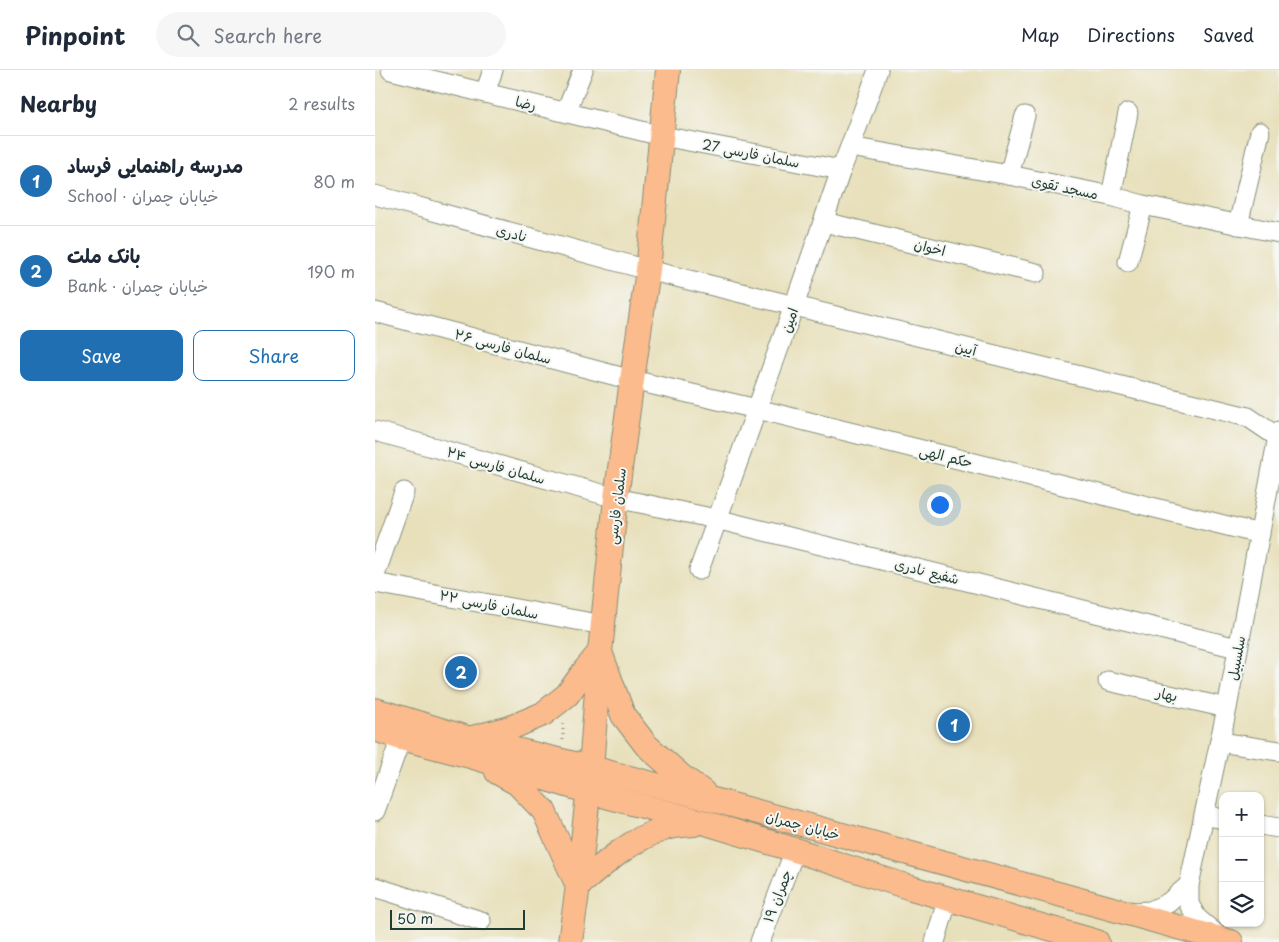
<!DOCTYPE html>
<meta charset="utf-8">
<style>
:root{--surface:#fff;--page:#f6f6f7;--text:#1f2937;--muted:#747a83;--line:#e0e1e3;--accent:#1f6fb2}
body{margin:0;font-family:"Playpen Sans","Playpen Sans Arabic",sans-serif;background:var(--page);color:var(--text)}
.controls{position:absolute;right:15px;bottom:15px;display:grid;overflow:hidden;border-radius:10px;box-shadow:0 1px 4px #0004}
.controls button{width:45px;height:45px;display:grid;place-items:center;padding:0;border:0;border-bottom:1px solid var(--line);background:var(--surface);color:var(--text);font:25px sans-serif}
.scale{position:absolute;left:15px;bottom:12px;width:135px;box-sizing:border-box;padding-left:5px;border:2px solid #1f3d34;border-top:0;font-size:14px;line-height:18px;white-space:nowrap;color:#1f3d34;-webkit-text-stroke:4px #f6f6f2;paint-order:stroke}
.you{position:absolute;left:564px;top:434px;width:18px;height:18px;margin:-12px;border:4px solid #fff;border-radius:50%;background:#1a73e8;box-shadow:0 0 0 8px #1a73e833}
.badge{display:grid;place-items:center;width:32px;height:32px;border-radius:50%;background:var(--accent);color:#fff;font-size:16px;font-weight:700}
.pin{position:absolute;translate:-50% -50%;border:2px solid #fff;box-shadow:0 1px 5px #0006}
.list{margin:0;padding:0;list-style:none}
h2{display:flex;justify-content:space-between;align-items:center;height:65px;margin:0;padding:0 20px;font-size:21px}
h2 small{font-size:16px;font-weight:400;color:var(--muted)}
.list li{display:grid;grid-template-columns:32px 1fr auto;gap:15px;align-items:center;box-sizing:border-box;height:90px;padding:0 20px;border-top:1px solid var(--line)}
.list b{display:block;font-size:19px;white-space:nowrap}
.list p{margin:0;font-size:16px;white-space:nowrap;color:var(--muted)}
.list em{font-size:16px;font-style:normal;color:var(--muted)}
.actions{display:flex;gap:10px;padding:15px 20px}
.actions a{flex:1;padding:11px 0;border:1px solid var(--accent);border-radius:10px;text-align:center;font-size:18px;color:var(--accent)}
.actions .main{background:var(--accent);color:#fff}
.icon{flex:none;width:28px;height:28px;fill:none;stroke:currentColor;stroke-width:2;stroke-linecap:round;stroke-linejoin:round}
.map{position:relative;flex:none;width:904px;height:872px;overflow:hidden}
header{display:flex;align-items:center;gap:30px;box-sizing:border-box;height:70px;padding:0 25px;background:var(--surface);border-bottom:1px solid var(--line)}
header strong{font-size:24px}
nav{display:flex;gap:28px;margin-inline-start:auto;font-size:18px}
.search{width:350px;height:45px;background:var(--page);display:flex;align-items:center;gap:12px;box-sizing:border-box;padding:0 18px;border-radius:28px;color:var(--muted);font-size:19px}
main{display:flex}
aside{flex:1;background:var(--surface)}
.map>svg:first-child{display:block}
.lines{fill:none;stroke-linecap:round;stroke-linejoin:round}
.minor-casing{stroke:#848e78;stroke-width:21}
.major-casing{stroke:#848e78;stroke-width:26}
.path{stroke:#848e78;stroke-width:3;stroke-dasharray:1 4;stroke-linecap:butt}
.minor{stroke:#fff;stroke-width:19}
.major{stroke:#fbbb8d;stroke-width:24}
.labels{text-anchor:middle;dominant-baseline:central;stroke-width:4;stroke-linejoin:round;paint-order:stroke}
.street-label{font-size:14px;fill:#1f3d34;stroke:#f6f6f2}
</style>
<header>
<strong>Pinpoint</strong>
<div class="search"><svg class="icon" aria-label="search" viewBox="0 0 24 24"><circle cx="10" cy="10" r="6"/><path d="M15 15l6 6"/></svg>Search here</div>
<nav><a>Map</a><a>Directions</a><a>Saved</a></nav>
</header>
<main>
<aside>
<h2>Nearby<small>2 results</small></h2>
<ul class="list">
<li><span class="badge">1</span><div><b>مدرسه راهنمایی فرساد</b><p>School · خیابان چمران</p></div><em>80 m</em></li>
<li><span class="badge">2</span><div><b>بانک ملت</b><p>Bank · خیابان چمران</p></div><em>190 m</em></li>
</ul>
<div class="actions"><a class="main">Save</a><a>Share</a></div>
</aside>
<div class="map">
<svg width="904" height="872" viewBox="0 0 904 872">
<rect width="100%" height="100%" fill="#f6f6f2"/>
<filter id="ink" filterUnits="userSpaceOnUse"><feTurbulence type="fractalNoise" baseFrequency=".02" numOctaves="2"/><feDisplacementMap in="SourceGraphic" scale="10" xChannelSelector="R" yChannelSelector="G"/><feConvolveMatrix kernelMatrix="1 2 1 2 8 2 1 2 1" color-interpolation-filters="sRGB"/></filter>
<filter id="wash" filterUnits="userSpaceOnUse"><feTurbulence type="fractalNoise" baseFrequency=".0096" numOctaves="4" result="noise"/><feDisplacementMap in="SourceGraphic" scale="20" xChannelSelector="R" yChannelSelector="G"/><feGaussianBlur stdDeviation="1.12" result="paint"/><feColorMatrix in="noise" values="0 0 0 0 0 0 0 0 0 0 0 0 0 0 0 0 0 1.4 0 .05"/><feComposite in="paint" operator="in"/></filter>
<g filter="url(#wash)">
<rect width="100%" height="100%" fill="#e8e0bb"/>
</g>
<g filter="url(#ink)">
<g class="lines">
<defs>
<g id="minor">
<path d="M 16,0 L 287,66 L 466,100"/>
<path d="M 110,23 L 118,0"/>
<path d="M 191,42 L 208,0"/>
<path d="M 475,77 L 634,105 L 736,126 L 768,135 L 904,163"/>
<path d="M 634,105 L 650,46"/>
<path d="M 0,125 L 273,200 L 873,347 L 904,368"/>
<path d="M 736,126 L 753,43"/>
<path d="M 449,152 L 661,203"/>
<path d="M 863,155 L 885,62"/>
<path d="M 753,192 L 768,135"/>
<path d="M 0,242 L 257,310 L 382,339 L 885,464"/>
<path d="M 0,361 L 241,428 L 341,449 L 862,578"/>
<path d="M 324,500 L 419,236 L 466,100 L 475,77 L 503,0"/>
<path d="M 0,505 L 29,422"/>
<path d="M 0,513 L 228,555"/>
<path d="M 733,611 L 852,638"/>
<path d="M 845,672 L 904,681"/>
<path d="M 0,741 L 26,668"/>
<path d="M 829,745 L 848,749"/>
<path d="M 885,755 L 904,758"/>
<path d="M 0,817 L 106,851"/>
<path d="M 756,842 L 775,841 L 793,833 L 814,815"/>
<path d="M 846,868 L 822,848 L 814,834 L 814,815 L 852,638 L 904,361"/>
<path d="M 385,872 L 420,780"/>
<path d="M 560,872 L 573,828"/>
</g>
<g id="major">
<path d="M 0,640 L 95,669 L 216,698 L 339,730 L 749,842 L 856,872"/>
<path d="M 0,659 L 26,668 L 95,686 L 212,721 L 331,753 L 420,780 L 533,817 L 722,872"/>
<path d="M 97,668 L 135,658 L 168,644 L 192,625 L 211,599 L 225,582 L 248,645 L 271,675 L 306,706 L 328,722"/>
<path d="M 122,702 L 142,713 L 169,741 L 203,816 C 229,794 255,770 288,759 C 297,755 309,755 319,754"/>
<path d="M 195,872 L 203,816 L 216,698 L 225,582 L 241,428 L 257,310 L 273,200 L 293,0"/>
</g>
</defs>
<use href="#minor" class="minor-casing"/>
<use href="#major" class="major-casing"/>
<path class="path" d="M 188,654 L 188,670"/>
<use href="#minor" class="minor"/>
<use href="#major" class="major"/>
</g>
</g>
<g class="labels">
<g class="street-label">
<text transform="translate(151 33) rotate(13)">رضا</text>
<text transform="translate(376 83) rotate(11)">سلمان فارسی 27</text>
<text transform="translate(690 117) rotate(12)">مسجد تقوی</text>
<text transform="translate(137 163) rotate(15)">نادری</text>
<text transform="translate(555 177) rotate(14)">اخوان</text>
<text transform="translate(414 250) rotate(-70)">امین</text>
<text transform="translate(128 276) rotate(15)">سلمان فارسی ۲۶</text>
<text transform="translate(591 278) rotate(14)">آیین</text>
<text transform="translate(571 386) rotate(14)">حکم الهی</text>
<text transform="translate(121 395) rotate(16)">سلمان فارسی ۲۴</text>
<text transform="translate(241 436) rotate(-83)">سلمان فارسی</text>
<text transform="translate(552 501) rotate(14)">شفیع نادری</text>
<text transform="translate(114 534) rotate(11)">سلمان فارسی ۲۲</text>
<text transform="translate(861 588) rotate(-80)">سلسبیل</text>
<text transform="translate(792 624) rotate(13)">بهار</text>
<text transform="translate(428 755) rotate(15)">خیابان چمران</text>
<text transform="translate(402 826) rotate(-69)">چمران ۱۹</text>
</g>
</g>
</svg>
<div class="controls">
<button>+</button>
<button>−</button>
<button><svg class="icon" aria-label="layers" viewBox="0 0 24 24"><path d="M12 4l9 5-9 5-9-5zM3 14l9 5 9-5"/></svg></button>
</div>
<div class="scale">50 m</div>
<div class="you"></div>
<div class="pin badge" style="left:579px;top:655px">1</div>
<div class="pin badge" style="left:86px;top:602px">2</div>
</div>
</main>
